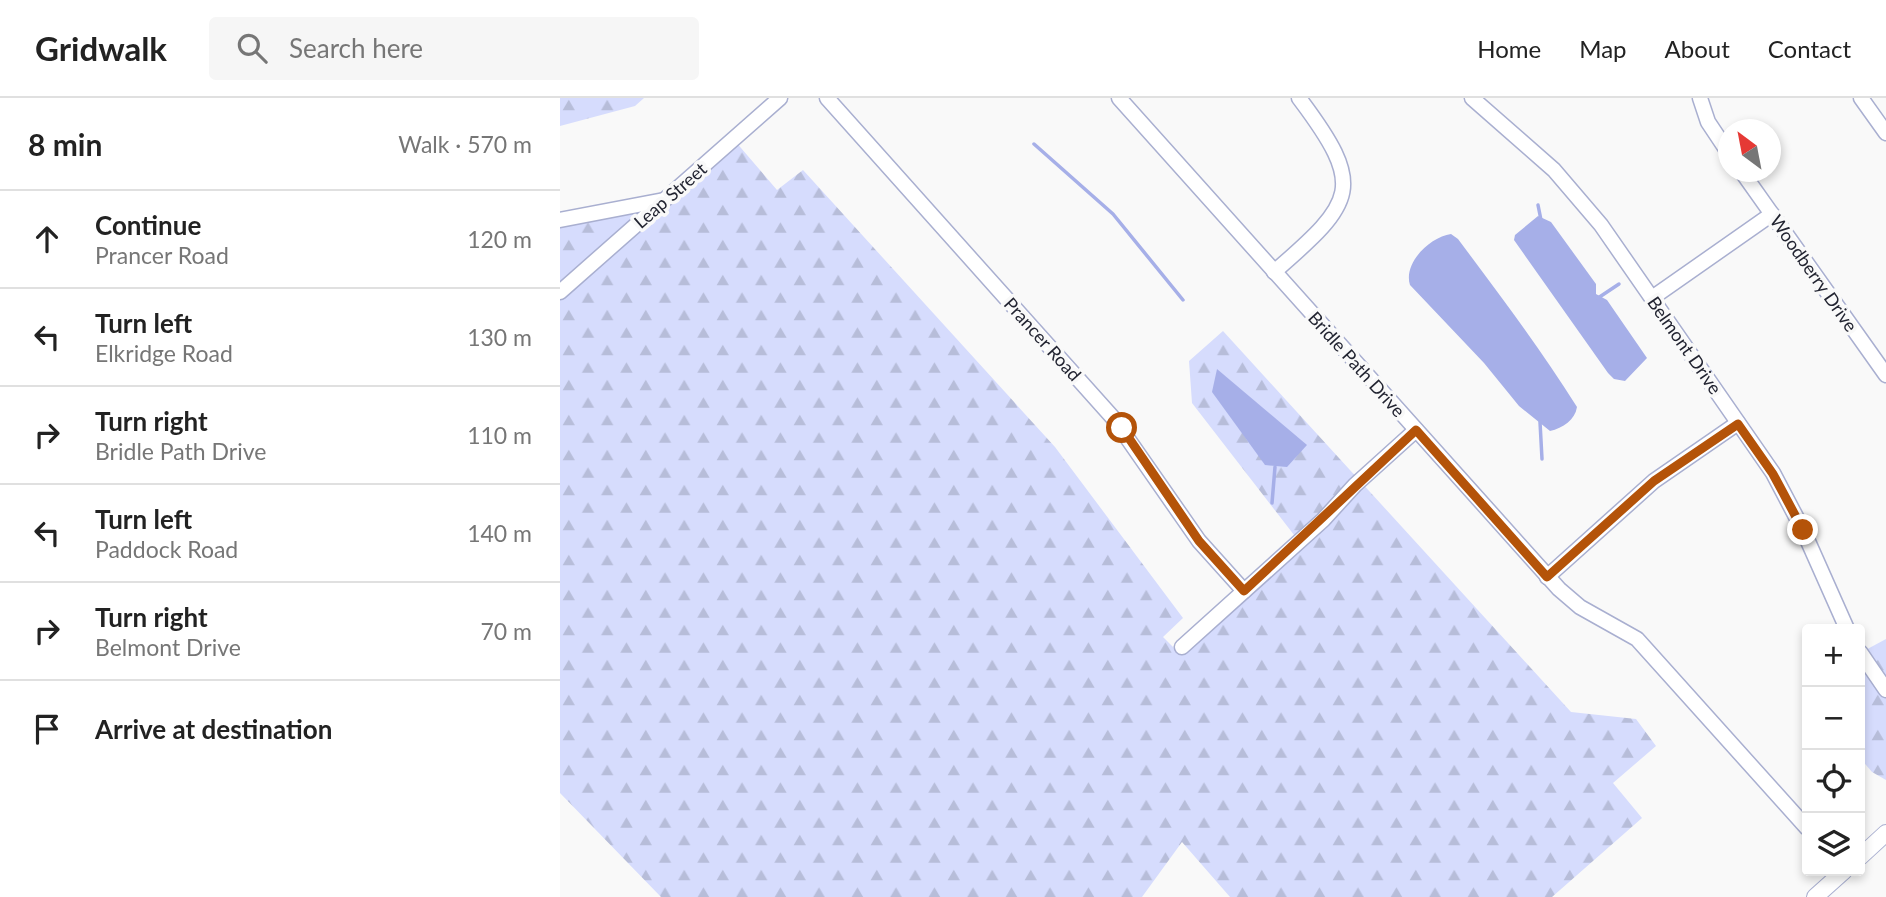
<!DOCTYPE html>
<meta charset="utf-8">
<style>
:root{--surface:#fff;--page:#f6f6f6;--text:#222;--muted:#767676;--line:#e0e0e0}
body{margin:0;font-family:Lato,sans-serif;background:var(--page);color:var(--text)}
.controls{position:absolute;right:21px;bottom:21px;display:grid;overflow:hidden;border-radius:7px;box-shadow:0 4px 10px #0003}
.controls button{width:63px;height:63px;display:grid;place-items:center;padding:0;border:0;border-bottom:2px solid var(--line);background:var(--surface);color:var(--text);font:35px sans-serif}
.compass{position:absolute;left:1158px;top:21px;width:63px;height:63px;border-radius:50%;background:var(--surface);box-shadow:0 4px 10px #0003;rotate:328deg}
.stop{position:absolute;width:21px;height:21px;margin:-16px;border:5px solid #b45309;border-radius:50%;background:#fff}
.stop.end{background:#b45309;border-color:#fff;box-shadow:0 2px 7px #0008}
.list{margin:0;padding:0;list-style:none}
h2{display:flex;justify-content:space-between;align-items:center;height:91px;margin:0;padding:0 28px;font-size:30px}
h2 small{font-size:23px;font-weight:400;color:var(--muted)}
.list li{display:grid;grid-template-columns:46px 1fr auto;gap:21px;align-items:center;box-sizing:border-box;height:98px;padding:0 28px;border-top:2px solid var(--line)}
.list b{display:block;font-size:26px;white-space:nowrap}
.list p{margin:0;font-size:23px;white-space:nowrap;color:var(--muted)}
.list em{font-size:23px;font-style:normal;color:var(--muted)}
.icon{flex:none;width:38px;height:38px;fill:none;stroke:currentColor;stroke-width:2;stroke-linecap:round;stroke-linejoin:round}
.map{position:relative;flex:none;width:1326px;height:799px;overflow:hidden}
header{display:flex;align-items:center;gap:42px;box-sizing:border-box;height:98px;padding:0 35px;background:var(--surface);border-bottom:2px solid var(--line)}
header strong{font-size:33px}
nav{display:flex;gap:38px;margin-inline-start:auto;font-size:24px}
.search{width:490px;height:63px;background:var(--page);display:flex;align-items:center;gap:18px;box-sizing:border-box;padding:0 24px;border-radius:7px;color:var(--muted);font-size:26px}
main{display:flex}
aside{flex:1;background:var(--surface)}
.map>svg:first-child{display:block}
.forest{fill:url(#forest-firs)}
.water{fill:#a6afe8}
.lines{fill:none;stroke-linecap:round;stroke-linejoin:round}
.stream{stroke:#a6afe8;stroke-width:3.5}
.minor-casing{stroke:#a9afd0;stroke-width:17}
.tertiary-casing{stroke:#a9afd0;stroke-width:18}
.minor{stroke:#fff;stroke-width:14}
.tertiary{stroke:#fff;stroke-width:16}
.route{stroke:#b45309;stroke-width:9}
.labels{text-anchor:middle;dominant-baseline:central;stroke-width:7;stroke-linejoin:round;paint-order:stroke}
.street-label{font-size:18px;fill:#222431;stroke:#f9f9f9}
</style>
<header>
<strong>Gridwalk</strong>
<div class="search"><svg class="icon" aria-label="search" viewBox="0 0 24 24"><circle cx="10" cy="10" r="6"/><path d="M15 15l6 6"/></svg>Search here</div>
<nav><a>Home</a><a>Map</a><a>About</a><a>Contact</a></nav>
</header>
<main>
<aside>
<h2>8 min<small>Walk · 570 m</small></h2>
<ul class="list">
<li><svg class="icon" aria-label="ahead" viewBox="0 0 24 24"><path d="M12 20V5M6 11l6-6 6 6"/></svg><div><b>Continue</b><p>Prancer Road</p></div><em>120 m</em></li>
<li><svg class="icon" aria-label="left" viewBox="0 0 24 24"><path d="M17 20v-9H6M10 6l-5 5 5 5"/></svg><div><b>Turn left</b><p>Elkridge Road</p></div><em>130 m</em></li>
<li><svg class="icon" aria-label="right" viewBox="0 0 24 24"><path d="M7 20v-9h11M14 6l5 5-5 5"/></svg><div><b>Turn right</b><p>Bridle Path Drive</p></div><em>110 m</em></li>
<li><svg class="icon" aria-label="left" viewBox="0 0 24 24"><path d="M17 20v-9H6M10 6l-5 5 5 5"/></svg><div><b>Turn left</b><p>Paddock Road</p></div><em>140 m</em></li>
<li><svg class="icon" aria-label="right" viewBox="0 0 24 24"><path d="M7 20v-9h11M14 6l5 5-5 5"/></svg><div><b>Turn right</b><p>Belmont Drive</p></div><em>70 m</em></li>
<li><svg class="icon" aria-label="arrive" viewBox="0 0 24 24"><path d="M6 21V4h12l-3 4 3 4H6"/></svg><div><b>Arrive at destination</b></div></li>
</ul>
</aside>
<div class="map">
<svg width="1326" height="799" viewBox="0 0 1326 799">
<defs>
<pattern id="forest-firs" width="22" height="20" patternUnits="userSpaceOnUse" patternTransform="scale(1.75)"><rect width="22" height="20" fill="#d6dcfd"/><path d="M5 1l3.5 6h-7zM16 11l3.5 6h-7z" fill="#b7bdd9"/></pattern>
</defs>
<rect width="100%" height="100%" fill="#f9f9f9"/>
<g class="forest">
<path d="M 0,0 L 84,0 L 75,8 L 0,28 Z"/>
<path d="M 175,43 L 217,92 L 243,72 L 495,349 L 623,520 L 603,539 L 620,556 L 741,446 L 632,305 L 629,263 L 663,233 L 1011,614 L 1076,621 L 1096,648 L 1053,685 L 1082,720 L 992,799 L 670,799 L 622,744 L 582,799 L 101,799 L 0,695 L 0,122 L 111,100 Z"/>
<path d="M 1326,541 L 1326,682 L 1312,674 L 1300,660 L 1300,555 Z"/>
</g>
<g class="water">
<path d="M 978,118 L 991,124 L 1036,186 L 1036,196 L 1047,202 L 1087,260 L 1065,283 L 1054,281 L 1048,275 L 954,142 L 955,137 Z"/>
<path d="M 891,136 L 898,141 C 939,196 980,250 1017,309 C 1015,322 1003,330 990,333 L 959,308 L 924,265 L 850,187 C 843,165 870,139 891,136 Z"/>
<path d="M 657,271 L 747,347 L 727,369 L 705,367 L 652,294 Z"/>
</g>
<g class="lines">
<g class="stream">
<path d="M 474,46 L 553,116 L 623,202"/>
<path d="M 978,107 L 981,122"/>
<path d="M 1038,200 L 1059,186"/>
<path d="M 980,324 L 982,361"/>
<path d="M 712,405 L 715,369"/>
</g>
<defs>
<g id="minor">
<path d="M 267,0 L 554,321 L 639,443 L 684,493"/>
<path d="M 559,0 L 999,491 L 1020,509 L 1077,541 L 1247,730"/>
<path d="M 912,0 L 994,72 L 1041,127 L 1213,375 L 1243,432 L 1287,531"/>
<path d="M 1140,0 L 1148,24 L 1168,54"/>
<path d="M 1301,0 L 1326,35"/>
<path d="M 1182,74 L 1326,277"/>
<path d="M 0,122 L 104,102"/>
<path d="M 714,174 C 796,103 806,89 739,0"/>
<path d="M 0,194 L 220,0"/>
<path d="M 1092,200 L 1212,116"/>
<path d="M 987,479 L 1094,383 L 1178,325"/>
<path d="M 622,549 L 763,422 L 795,387 L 856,332"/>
<path d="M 1300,554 L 1326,592"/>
</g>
<g id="tertiary">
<path d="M 1300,759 L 1326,735"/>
<path d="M 1255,799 L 1284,773"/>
</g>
</defs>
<use href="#minor" class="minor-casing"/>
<use href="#tertiary" class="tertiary-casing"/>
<use href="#minor" class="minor"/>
<use href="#tertiary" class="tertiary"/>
</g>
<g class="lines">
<path class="route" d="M 562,330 L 639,443 L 684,493 L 856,332 L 987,479 L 1094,383 L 1178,326 L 1213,376 L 1243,432"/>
</g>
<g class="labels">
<g class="street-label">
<text transform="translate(110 97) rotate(-41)">Leap Street</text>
<text transform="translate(1254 175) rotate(55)">Woodberry Drive</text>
<text transform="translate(483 241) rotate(48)">Prancer Road</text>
<text transform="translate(1125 247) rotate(55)">Belmont Drive</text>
<text transform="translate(797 266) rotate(48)">Bridle Path Drive</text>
</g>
</g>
</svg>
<div class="controls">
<button>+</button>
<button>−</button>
<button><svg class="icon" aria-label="locate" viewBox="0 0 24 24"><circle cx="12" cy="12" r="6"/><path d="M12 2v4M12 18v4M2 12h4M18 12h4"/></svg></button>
<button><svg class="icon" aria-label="layers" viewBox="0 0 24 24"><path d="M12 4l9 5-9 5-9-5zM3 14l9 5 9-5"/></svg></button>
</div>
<svg class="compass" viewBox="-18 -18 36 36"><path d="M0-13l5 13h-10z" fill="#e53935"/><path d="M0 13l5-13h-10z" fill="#767676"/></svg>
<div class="stop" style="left:562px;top:330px"></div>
<div class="stop end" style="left:1243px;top:432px"></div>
</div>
</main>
